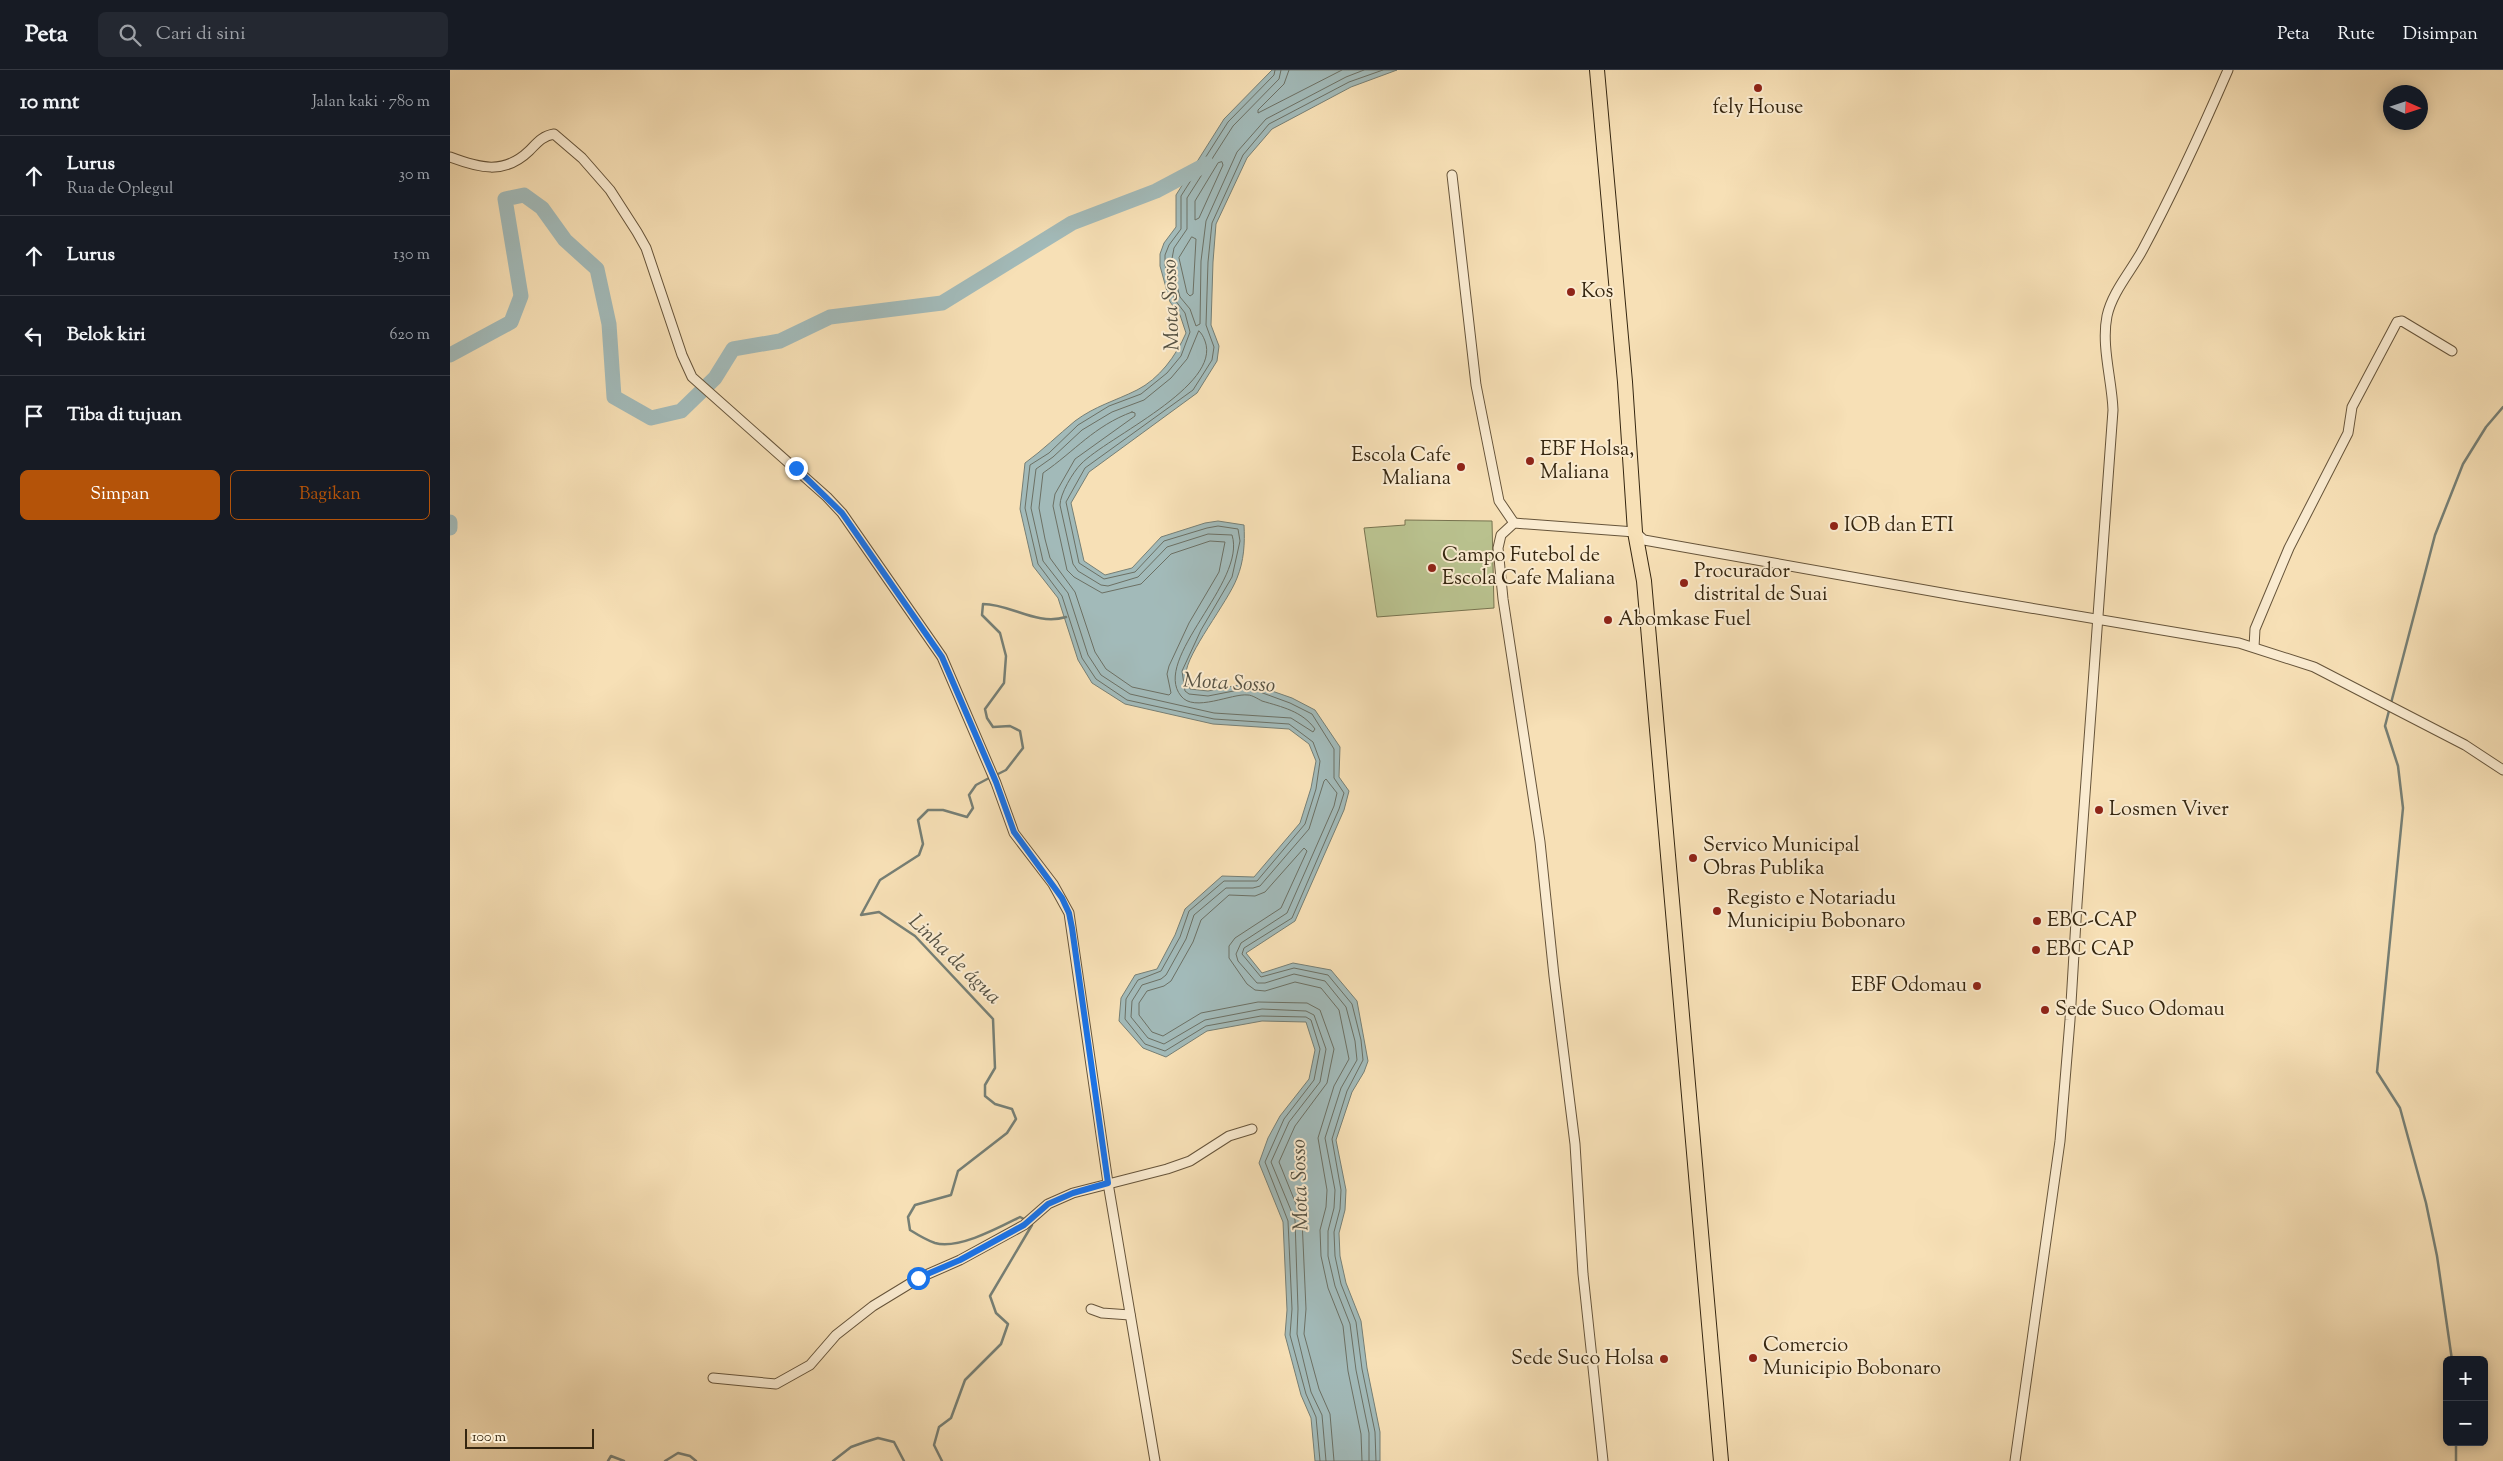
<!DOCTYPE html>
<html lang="id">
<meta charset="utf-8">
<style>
:root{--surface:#171b24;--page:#242831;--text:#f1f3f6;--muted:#9ea1a6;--line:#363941;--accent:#b45309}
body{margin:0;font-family:"Sorts Mill Goudy",serif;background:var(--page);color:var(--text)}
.controls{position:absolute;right:15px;bottom:15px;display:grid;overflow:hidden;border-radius:8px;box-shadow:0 2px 12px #0003}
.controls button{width:45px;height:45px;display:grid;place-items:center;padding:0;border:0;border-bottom:1px solid var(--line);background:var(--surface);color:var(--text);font:25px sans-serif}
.compass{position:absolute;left:1933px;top:15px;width:45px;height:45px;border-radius:50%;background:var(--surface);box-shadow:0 2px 12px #0003;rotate:93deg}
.scale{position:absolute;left:15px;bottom:12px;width:129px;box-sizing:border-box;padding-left:5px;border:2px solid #352610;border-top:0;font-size:14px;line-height:18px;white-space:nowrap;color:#352610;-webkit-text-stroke:4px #faebd0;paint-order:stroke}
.stop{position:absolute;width:15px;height:15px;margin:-11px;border:4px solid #1a73e8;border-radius:50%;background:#fff}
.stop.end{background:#1a73e8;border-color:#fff;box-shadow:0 1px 5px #0008}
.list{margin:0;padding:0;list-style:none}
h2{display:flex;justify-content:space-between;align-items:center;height:65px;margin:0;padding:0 20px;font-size:21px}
h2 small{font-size:16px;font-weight:400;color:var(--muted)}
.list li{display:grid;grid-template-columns:32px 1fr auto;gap:15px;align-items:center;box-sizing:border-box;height:80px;padding:0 20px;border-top:1px solid var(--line)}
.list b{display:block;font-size:19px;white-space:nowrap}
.list p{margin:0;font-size:16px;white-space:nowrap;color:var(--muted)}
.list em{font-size:16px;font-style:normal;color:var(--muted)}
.actions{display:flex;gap:10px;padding:15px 20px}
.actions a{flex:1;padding:11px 0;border:1px solid var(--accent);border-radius:8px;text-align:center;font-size:18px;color:var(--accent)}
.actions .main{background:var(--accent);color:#fff}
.icon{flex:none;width:28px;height:28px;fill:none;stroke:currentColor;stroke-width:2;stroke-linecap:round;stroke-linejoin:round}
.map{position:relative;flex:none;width:2053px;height:1391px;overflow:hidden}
header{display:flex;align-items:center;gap:30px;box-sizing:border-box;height:70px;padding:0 25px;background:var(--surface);border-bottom:1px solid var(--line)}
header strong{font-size:24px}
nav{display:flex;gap:28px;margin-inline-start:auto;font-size:18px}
.search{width:350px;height:45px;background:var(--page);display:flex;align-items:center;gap:12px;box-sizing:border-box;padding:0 18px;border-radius:8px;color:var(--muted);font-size:19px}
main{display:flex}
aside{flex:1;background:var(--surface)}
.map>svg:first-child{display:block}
.green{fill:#bac390;stroke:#787450}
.water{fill:#a2bab9;stroke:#767f75}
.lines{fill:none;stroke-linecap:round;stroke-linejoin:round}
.shore{stroke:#6c7064;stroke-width:1}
.stream{stroke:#767f75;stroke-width:2.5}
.river{stroke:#a2bab9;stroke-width:15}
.minor-casing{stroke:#66543a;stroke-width:11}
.primary-casing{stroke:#352610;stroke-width:16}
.minor{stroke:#faebd0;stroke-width:9}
.primary{stroke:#f7e0b6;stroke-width:14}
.route{stroke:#1a73e8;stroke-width:6}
.poi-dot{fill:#8f2418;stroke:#faebd0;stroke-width:2}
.labels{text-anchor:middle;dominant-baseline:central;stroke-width:4;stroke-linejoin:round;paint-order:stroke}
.poi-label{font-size:20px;fill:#352610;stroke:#faebd0;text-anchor:start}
.water-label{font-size:21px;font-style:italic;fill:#565243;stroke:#faebd0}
</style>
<header>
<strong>Peta</strong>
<div class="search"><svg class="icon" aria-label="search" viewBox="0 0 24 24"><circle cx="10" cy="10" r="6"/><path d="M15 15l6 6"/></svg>Cari di sini</div>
<nav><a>Peta</a><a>Rute</a><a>Disimpan</a></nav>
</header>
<main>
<aside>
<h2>10 mnt<small>Jalan kaki · 780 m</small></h2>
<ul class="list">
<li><svg class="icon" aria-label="ahead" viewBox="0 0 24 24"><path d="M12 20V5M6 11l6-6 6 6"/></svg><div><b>Lurus</b><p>Rua de Oplegul</p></div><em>30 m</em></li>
<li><svg class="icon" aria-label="ahead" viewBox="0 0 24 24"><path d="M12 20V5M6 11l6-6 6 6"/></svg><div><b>Lurus</b></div><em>130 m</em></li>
<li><svg class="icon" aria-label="left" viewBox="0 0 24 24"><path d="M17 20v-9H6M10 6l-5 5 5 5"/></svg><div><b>Belok kiri</b></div><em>620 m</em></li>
<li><svg class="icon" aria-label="arrive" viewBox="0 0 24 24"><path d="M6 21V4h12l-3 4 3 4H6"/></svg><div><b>Tiba di tujuan</b></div></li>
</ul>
<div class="actions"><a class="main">Simpan</a><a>Bagikan</a></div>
</aside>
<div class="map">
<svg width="2053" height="1391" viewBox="0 0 2053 1391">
<rect width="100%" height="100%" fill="#f7e0b6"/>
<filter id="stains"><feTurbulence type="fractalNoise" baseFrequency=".004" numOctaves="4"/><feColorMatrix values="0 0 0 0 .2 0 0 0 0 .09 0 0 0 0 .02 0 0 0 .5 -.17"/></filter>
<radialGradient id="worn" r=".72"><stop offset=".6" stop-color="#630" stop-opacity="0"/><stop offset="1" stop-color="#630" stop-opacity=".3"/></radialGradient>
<path class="green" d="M 955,450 L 1042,451 L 1044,538 L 927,547 L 914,458 L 955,455 Z"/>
<path class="water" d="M 822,0 L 947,0 L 901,17 L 822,59 L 797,88 L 766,154 L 763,192 L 761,255 L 769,276 L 767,291 L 747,323 L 639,402 L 621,433 L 634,491 L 655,505 L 682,498 L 711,467 L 755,453 L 768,451 L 794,455 C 795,473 794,491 787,508 C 778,532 736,584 736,604 C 736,609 739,615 740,619 L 758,621 L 799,613 L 842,628 L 865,640 L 890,677 L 889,707 L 899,721 L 894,740 L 845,851 L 796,883 L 812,903 L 843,893 L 881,900 L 907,931 L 918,991 L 914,1002 L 902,1022 L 886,1070 L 896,1120 L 895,1140 L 889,1163 L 890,1186 L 896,1213 L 911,1251 L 917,1298 L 930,1362 L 930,1391 L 865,1391 L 861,1348 L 851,1325 L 835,1265 L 837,1240 L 833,1152 L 809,1093 L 818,1068 L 830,1046 L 859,1009 L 865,980 L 856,952 L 812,951 L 757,961 L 716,987 L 693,978 L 669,951 L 671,928 L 685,905 L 707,899 L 725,865 L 735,839 L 772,806 L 804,807 L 850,753 L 861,718 L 866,691 L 859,674 L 839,659 L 763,654 L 675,634 L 642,613 L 628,590 L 608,528 L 583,496 L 570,439 L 575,393 C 593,380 608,365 625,351 C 645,336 665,331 687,320 C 709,309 726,286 736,263 L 730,245 L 720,232 L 710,196 L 710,184 L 714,173 L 726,157 L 726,125 L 774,49 Z"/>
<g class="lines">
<g class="shore">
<path d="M 825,0 L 824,5 L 778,52 L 731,126 L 731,159 L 719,175 L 715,185 L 715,195 L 725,230 L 735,243 L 740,262 L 731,286 L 717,303 L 691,324 L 659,336 L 628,355 L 599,383 L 580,395 L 575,438 L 588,494 L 612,526 L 632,588 L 646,609 L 677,630 L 764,649 L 839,654 L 863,672 L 870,691 L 866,719 L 855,754 L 807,811 L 774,811 L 739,841 L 730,867 L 711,901 L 688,910 L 676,929 L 675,949 L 695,974 L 715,981 L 756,956 L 811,946 L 856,947 L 861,950 L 870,979 L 864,1010 L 834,1049 L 815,1092 L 838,1151 L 842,1239 L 840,1265 L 856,1324 L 866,1347 L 870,1391"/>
<path d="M 831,0 L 829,9 L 783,56 L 737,128 L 737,159 L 724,178 L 721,194 L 730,227 L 740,239 L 746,256 L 750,254 L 751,191 L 756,151 L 787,82 L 816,49 L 896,7 L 914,0"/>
<path d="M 839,0 L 834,14 L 808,40 L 808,43 L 892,0"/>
<path d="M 772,92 L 773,95 L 749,148 L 745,150 L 745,131 L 768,93 Z"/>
<path d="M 742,167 L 746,169 L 743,224 L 740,226 L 737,223 L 729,188 Z"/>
<path d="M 749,261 C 752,264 753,266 755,271 C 772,316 657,367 631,394 C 623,402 610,424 610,435 L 623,494 L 628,501 L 651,515 L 658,516 L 688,507 L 717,477 L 758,464 L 782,465 C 797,512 701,589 731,626 C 744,643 782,623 798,625 C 802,625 808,629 812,631 C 832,637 852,641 865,659 L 863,662 L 841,648 L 764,643 L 680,624 L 651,605 L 638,585 L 618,523 L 593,491 L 581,438 L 586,399 L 603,387 L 632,360 L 662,342 L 694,330 L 721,308 L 737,289 Z"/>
<path d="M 682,342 L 685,343 L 685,346 L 625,389 L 605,424 L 603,436 L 617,500 L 624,507 L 652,523 L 691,514 L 721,484 L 760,471 L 775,472 L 769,502 L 739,553 L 719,596 L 717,604 L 721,623 L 719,625 L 682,617 L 656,599 L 645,582 L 625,522 L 600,488 L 595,469 L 589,438 L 593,403 C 625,381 644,356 682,342 Z"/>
<path d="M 876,1391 L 872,1345 L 861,1322 L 847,1264 L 848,1239 L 845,1150 L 821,1092 L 839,1052 L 870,1012 L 876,979 L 864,945 L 856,941 L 812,939 L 755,950 L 714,974 L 698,968 L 681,947 L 682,931 L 692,915 L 711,909 L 716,905 L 736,869 L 744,845 L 776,818 L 803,818 L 810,816 L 859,759 L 874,711 L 876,709 L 887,723 L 884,736 L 837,843 L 791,873 L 786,884 L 788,891 L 807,913 L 815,913 L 844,904 L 875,911 L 896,937 L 905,971 L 907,990 L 891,1018 L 875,1068 L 885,1120 L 884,1138 L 878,1161 L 878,1186 L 885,1216 L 900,1254 L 906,1300 L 919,1363 L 919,1391"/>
<path d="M 884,1391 L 880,1344 L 869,1319 L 854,1264 L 856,1239 L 852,1149 L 829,1092 L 845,1056 L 877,1013 L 884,979 L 870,940 L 857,933 L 808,932 L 751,943 L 713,966 L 702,962 L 689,945 L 689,933 L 697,921 L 714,916 L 721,911 L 743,872 L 751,850 L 779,825 L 805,826 L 815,822 L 854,778 L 857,781 L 831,838 L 785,868 L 779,876 L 779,888 L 797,914 L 805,920 L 815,921 L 845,912 L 871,918 L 889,940 L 899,989 L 884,1016 L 868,1068 L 877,1120 L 876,1137 L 870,1160 L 871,1186 L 878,1218 L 893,1256 L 898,1301 L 911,1364 L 912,1391"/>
<path d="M 926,1391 L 925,1362 L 912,1299 L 906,1252 L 891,1214 L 885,1186 L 884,1162 L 890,1139 L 891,1120 L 882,1069 L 897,1021 L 913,990 L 911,970 L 902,934 L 878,905 L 844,898 L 811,907 L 792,884 L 794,878 L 842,848 L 889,739 L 894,723 L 884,708 L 884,679 L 862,644 L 840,633 L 799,618 L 758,626 L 739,624 L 735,621 L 732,601 L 751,560 L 782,507 L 790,471 L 788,459 L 768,456 L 757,458 L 714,471 L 685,502 L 654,509 L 629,493 L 616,432 L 635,398 L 743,320 L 762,290 L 764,277 L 756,255 L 758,192 L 762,153 L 793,85 L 819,54 L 899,12 L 933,0"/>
</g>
<g class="stream">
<path d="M 546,705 L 556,700 L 573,678 L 570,661 L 560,656 L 543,657 L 537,648 L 535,639 L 554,613 L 556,586 L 550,563 L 532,545 L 533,534 C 561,534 586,556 616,547"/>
<path d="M 541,707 L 526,715 L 519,725 L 523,738 L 517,747 L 493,740 L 478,740 L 468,750 L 473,774 L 469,785 L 430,810 L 411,845 L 429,842 L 465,866 L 543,949 L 545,998 L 535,1015 L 535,1026 L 545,1034 L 562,1039 L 566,1049 L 557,1063 L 508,1101 L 501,1125 L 465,1135 L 458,1147 L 460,1160 C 468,1165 476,1170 485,1173 C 508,1180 550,1157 570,1147 L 576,1150"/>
<path d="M 2002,1290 L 1987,1186 L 1976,1133 L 1950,1038 L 1927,1002 L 1953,738 L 1948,696 L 1935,656 L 1985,465 L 2013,394 L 2036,357 L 2053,337"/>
<path d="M 2006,1372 L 2006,1391"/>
<path d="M 158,1391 L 161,1386 L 174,1391"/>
<path d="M 215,1391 L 228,1383 L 240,1386 L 246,1391"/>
<path d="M 383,1391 L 401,1377 L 415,1372 L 428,1368 L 444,1372 L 454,1391"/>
<path d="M 492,1391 L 484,1375 L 489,1357 L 501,1348 L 515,1310 L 551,1274 L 558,1254 L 546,1243 L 540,1226 L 582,1155 L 580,1153"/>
</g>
<g class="river">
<path d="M 0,285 L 61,252 L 71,226 L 55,129 L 74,125 L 92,138 L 115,170 L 147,199 L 159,254 L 164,327 L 201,348 L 231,341 L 265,308 L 283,279 L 330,271 L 380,247 L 492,233 L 622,153 L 706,121 L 757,94"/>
<path d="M 0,452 L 0,458"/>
</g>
<defs>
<g id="minor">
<path d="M 0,87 C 29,98 54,105 79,81 C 87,73 92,66 104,64 L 132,88 L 160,120 L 187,162 L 196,178 L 232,285 L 242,307 L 377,427 L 392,443 L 492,587 L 546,713 L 564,763 L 603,814 L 619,843 L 658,1113 L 705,1391"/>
<path d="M 1002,105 L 1026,315 L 1049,431 L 1064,453"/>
<path d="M 1804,577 L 1805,559 L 1839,478 L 1898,363 L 1902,337 L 1947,252 L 1952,251 L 2002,281"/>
<path d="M 641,1239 L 652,1243 L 680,1245"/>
<path d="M 263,1308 L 326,1314 L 360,1295 L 386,1265 L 423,1236 L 469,1208 L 510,1190 L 574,1155 L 598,1134 L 623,1123 L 717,1099 L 740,1091 L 779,1066 L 802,1059"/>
<path d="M 1153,1391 L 1133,1204 L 1125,1074 L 1104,906 L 1090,772 L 1053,529 L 1048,478 L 1051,465 L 1064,453 L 1185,462 L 1194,470 L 1509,526 L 1789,573 L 1864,597 L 2015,675 L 2053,700"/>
<path d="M 1565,1391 L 1610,1071 L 1620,950 L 1627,834 L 1663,340 C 1662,310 1651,276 1657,246 C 1662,222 1682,200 1693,179 C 1724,121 1752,60 1778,0"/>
</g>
<path id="primary" d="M 1147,0 L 1175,312 L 1185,462 L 1194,511 L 1271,1391"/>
</defs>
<use href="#minor" class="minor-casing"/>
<use href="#primary" class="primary-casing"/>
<use href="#minor" class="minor"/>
<use href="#primary" class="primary"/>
</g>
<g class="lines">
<path class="route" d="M 346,398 L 392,443 L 492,587 L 546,712 L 564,762 L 612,828 L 619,843 L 622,858 L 658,1113 L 623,1123 L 598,1134 L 574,1155 L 510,1190 L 468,1208"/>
</g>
<g class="poi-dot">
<circle cx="1308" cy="18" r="5"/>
<circle cx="1121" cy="222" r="5"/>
<circle cx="1080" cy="391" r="5"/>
<circle cx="1011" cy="397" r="5"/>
<circle cx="1384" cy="456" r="5"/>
<circle cx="982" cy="498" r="5"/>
<circle cx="1234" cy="513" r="5"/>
<circle cx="1158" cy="550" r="5"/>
<circle cx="1649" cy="740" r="5"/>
<circle cx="1243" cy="788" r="5"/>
<circle cx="1267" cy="841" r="5"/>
<circle cx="1587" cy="851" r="5"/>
<circle cx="1586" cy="880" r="5"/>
<circle cx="1527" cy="916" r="5"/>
<circle cx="1595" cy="940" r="5"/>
<circle cx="1303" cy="1288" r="5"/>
<circle cx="1214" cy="1289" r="5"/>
</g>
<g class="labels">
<g class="poi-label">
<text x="1308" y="38" text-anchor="middle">fely House</text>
<text x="1131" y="222">Kos</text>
<text x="1090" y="380">EBF Holsa,<tspan x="1090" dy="23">Maliana</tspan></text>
<text x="1001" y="386" text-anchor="end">Escola Cafe<tspan x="1001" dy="23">Maliana</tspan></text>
<text x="1394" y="456">IOB dan ETI</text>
<text x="992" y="486">Campo Futebol de<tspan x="992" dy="23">Escola Cafe Maliana</tspan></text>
<text x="1244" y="502">Procurador<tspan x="1244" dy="23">distrital de Suai</tspan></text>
<text x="1168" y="550">Abomkase Fuel</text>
<text x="1659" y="740">Losmen Viver</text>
<text x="1253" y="776">Servico Municipal<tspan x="1253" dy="23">Obras Publika</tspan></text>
<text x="1277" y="829">Registo e Notariadu<tspan x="1277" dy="23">Municipiu Bobonaro</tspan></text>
<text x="1597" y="851">EBC-CAP</text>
<text x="1596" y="880">EBC CAP</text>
<text x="1517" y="916" text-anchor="end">EBF Odomau</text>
<text x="1605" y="940">Sede Suco Odomau</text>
<text x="1313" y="1276">Comercio<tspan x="1313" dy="23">Municipio Bobonaro</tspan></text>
<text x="1204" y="1289" text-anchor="end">Sede Suco Holsa</text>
</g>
<g class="water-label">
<text transform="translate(722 235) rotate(-92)">Mota Sosso</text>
<text transform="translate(779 614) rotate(3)">Mota Sosso</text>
<text transform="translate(504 890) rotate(44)">Linha de água</text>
<text transform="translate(851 1115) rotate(-92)">Mota Sosso</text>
</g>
</g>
<rect width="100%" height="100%" filter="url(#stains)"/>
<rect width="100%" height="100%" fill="url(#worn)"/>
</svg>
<div class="controls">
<button>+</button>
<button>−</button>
</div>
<svg class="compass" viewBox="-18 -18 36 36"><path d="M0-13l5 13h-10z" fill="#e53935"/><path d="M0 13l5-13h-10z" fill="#9ea1a6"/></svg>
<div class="scale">100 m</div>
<div class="stop" style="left:468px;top:1208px"></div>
<div class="stop end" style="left:346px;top:398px"></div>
</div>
</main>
